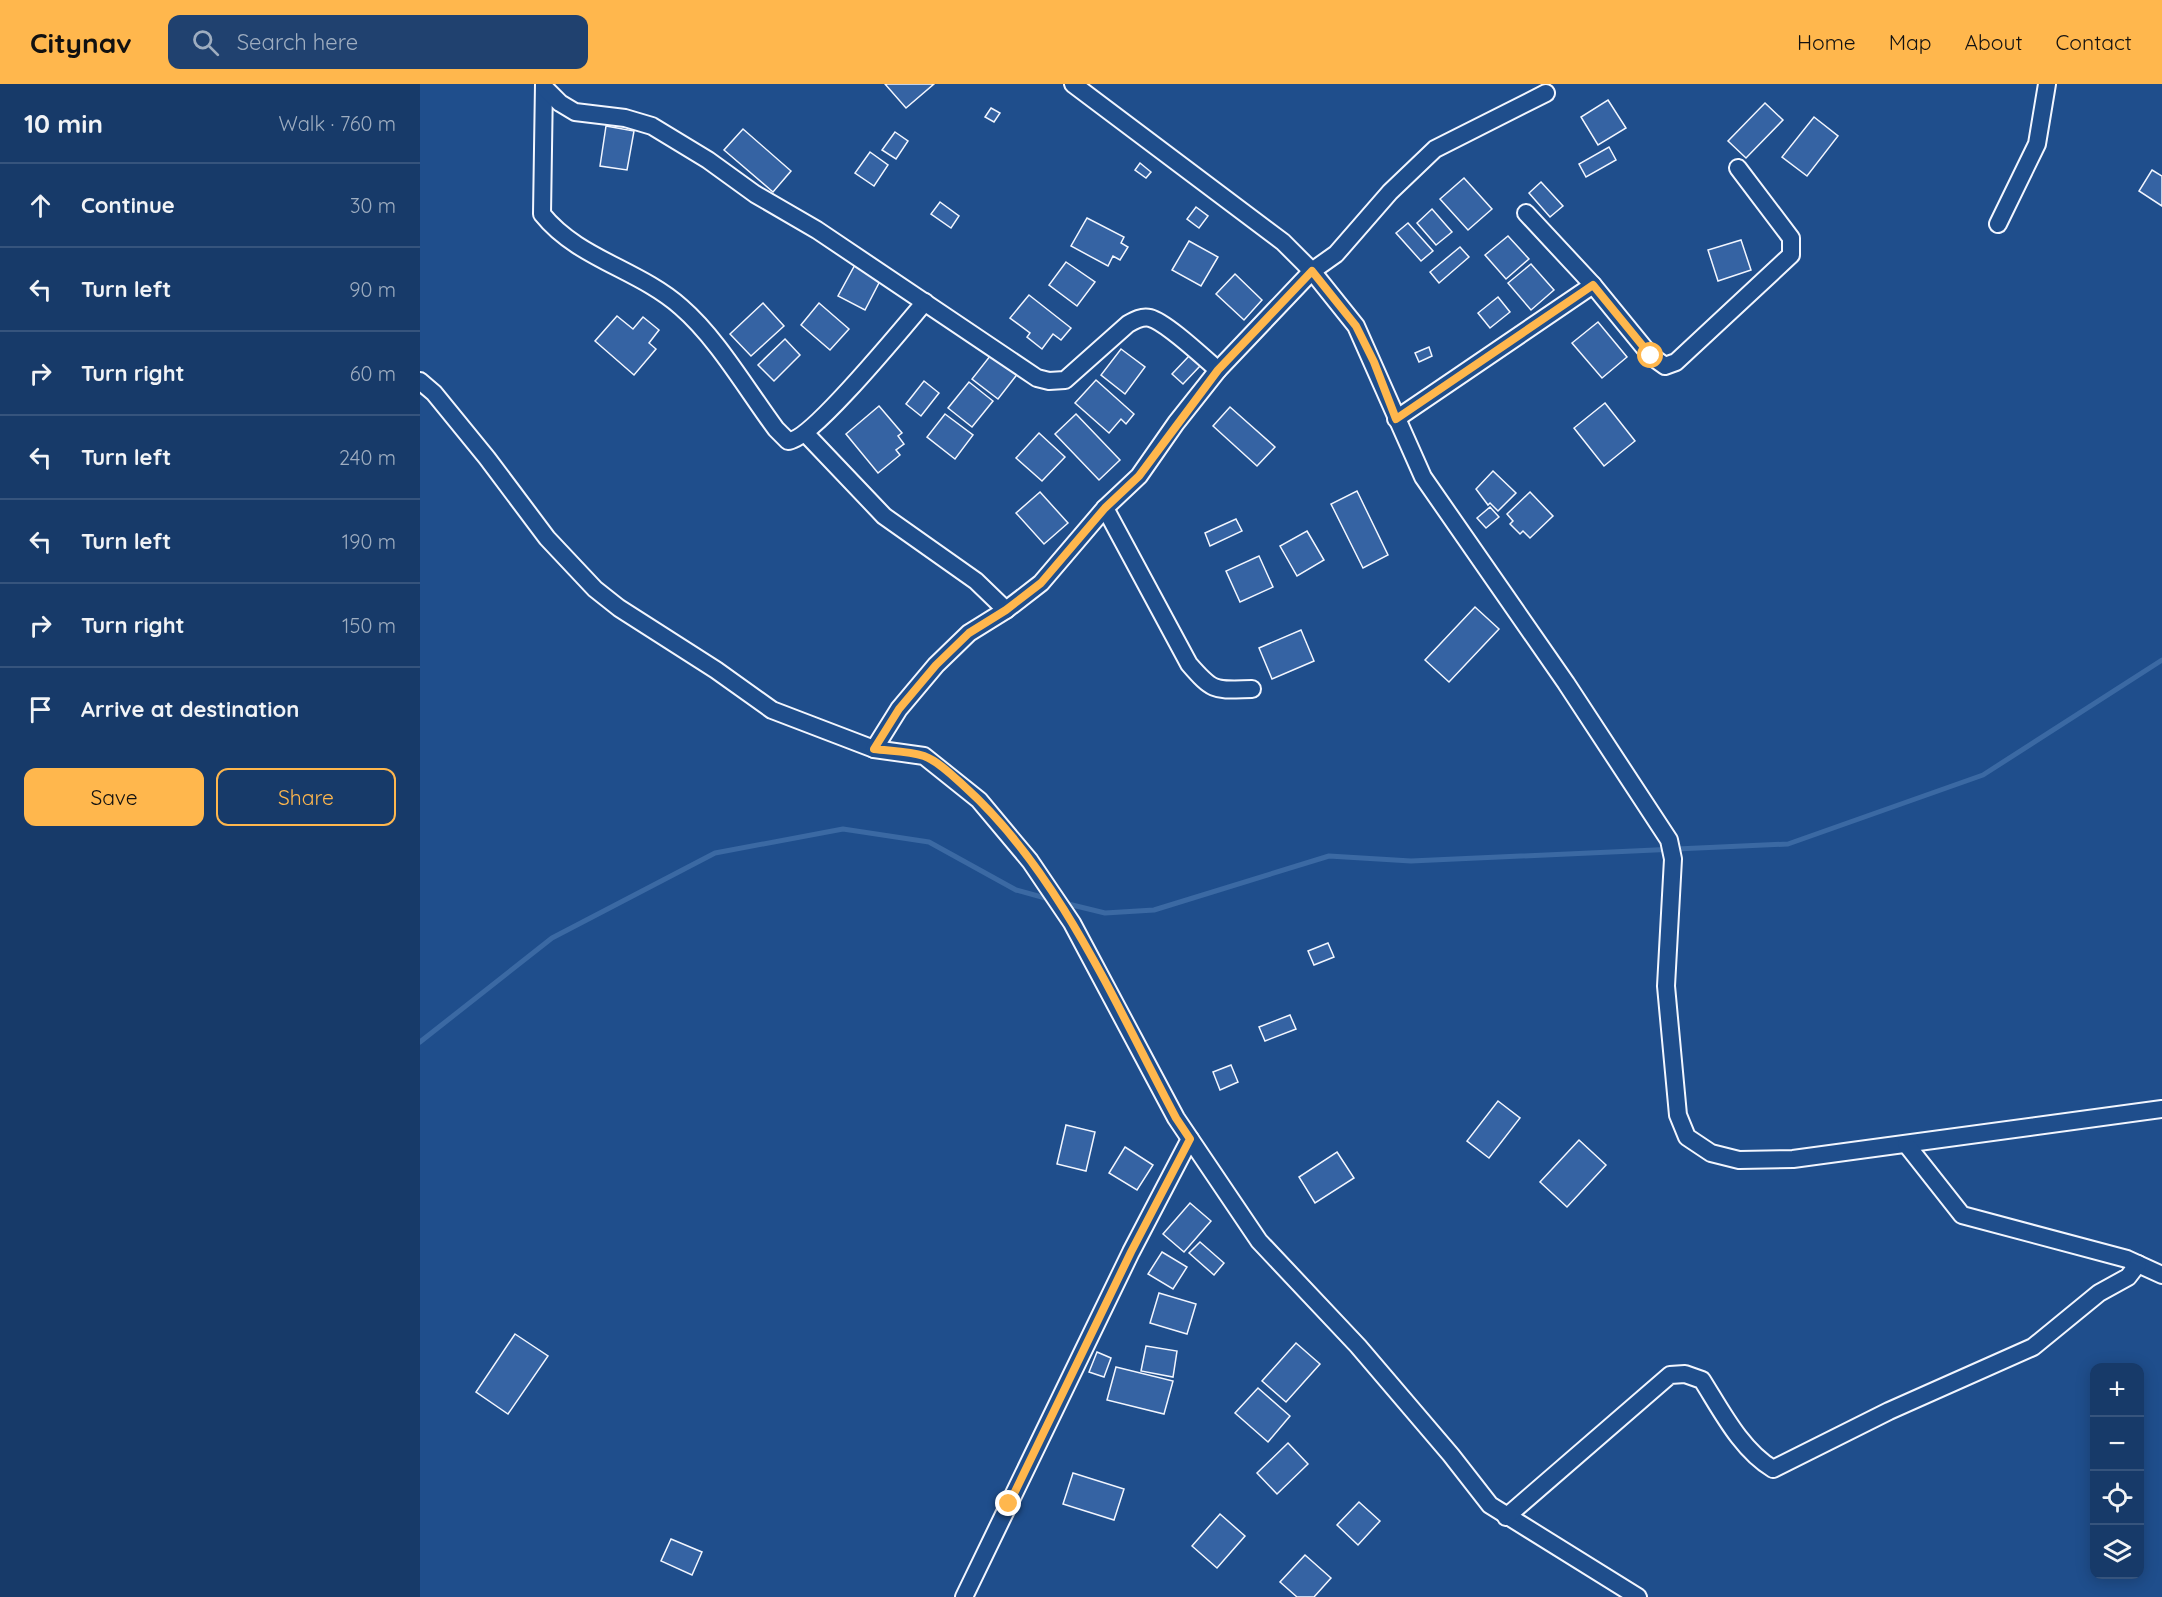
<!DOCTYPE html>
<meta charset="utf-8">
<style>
:root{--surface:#173a69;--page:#20416f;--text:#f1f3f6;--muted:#9eadc0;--line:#36547d;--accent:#ffb74d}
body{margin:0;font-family:Quicksand,sans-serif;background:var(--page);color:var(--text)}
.controls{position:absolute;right:18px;bottom:18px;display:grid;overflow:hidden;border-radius:12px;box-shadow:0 3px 15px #0003}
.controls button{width:54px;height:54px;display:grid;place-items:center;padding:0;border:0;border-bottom:2px solid var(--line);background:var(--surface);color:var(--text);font:30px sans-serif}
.stop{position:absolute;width:18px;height:18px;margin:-14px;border:4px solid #ffb74d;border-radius:50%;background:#fff}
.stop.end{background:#ffb74d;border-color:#fff;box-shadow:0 2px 6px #0008}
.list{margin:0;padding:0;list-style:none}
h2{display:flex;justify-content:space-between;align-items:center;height:78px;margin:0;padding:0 24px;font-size:26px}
h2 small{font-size:20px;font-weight:400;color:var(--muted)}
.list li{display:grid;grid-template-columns:39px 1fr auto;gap:18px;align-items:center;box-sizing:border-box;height:84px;padding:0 24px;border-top:2px solid var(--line)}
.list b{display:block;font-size:22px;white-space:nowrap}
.list em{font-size:20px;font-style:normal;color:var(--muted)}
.actions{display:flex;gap:12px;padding:18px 24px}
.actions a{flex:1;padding:14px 0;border:2px solid var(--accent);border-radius:12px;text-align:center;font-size:21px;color:var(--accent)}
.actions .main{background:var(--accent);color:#111}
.icon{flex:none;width:33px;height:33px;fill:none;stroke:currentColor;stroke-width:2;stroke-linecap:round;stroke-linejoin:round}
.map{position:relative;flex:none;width:1742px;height:1513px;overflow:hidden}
header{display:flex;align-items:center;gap:36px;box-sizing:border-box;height:84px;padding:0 30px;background:var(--accent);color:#111}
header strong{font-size:28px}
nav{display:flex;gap:33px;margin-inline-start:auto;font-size:21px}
.search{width:420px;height:54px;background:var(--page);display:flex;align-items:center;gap:15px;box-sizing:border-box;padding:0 21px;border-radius:12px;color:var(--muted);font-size:22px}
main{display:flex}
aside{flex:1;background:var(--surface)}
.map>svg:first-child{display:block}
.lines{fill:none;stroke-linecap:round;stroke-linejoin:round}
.stream{stroke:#3b69a3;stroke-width:5}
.building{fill:#3563a3;stroke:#f2f6ff;stroke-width:1.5}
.minor-casing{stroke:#f2f6ff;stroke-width:20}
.minor{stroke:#1f4e8c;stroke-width:16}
.route{stroke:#ffb74d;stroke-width:8}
</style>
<header>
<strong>Citynav</strong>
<div class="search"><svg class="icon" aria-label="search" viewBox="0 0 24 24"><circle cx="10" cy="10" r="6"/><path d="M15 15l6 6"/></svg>Search here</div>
<nav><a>Home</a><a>Map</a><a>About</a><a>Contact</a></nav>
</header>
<main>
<aside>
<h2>10 min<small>Walk · 760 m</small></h2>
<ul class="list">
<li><svg class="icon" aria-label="ahead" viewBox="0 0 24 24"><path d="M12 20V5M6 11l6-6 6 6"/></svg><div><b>Continue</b></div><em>30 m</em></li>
<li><svg class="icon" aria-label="left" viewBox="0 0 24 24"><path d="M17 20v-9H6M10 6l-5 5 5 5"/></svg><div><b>Turn left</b></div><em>90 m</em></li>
<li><svg class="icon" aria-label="right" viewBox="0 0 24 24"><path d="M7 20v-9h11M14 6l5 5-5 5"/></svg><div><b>Turn right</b></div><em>60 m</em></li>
<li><svg class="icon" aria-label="left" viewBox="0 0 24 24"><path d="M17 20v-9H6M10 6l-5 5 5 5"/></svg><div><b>Turn left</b></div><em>240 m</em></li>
<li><svg class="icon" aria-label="left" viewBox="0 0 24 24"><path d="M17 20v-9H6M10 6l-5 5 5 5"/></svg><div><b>Turn left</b></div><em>190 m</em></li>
<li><svg class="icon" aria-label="right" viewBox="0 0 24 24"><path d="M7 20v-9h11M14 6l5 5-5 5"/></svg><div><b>Turn right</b></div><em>150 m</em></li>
<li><svg class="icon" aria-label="arrive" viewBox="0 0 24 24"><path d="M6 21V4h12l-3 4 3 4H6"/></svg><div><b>Arrive at destination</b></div></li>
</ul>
<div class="actions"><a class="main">Save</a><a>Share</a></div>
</aside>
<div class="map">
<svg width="1742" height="1513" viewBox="0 0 1742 1513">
<rect width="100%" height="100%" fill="#1f4e8c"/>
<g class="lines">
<g class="stream">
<path d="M 644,819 L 685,829 L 734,826 L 909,772 L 991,777 L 1368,760 L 1563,691 L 1742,576"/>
<path d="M 0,958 L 132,854 L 295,769 L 423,745 L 509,758 L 596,806 L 629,815"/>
</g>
</g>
<g class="building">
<path d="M 465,0 L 514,0 L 486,24 Z"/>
<path d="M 1188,16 L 1206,44 L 1178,61 L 1161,33 Z"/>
<path d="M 1345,19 L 1363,36 L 1326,74 L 1308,57 Z"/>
<path d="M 571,24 L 580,29 L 574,38 L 565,33 Z"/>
<path d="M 1394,33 L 1418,52 L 1387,92 L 1362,73 Z"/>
<path d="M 186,42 L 214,47 L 207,86 L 180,82 Z"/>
<path d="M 323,45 L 371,87 L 353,108 L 304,66 Z"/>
<path d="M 475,48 L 488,57 L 476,75 L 462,66 Z"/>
<path d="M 1189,63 L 1196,76 L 1166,93 L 1159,80 Z"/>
<path d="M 450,68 L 468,81 L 454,102 L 435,89 Z"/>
<path d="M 720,79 L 731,88 L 726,94 L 715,86 Z"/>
<path d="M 1732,86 L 1742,92 L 1742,122 L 1719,107 Z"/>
<path d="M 1044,94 L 1072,125 L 1048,146 L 1020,115 Z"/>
<path d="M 1121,98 L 1143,122 L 1130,133 L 1109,109 Z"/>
<path d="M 520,118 L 539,132 L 531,144 L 511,130 Z"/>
<path d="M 776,123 L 788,132 L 779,144 L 767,135 Z"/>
<path d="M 1012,125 L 1032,148 L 1016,161 L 997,139 Z"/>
<path d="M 667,134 L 704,153 L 701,159 L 708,163 L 700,176 L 693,172 L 688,182 L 651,162 Z"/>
<path d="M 988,139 L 1013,167 L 1001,177 L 976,149 Z"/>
<path d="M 1088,152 L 1109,175 L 1086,195 L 1065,171 Z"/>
<path d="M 1321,156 L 1331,186 L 1298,197 L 1288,166 Z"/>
<path d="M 769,157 L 798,173 L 781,202 L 752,186 Z"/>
<path d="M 1040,163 L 1049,173 L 1019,199 L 1010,188 Z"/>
<path d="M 646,178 L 675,198 L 657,222 L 629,201 Z"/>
<path d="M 436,179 L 462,193 L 445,226 L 418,212 Z"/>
<path d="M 1111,180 L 1134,206 L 1111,226 L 1088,199 Z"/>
<path d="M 815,190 L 842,216 L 824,236 L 796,210 Z"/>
<path d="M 609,211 L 651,244 L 641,256 L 633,250 L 622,265 L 607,253 L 610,249 L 590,234 Z"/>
<path d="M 1078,213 L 1090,228 L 1070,244 L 1058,229 Z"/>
<path d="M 343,219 L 364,242 L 331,272 L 310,250 Z"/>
<path d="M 399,219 L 429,245 L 410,266 L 381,241 Z"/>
<path d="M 197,232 L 213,245 L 223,233 L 239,246 L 229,259 L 236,265 L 214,291 L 175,257 Z"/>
<path d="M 1178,238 L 1207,273 L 1182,294 L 1152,259 Z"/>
<path d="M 365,255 L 380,271 L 354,297 L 338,281 Z"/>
<path d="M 1009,263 L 1012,272 L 999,278 L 995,269 Z"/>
<path d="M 701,265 L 725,283 L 705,310 L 681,291 Z"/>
<path d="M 574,267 L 599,288 L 578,315 L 552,295 Z"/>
<path d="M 769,272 L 780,282 L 763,300 L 752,290 Z"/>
<path d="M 676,296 L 714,330 L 706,340 L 701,335 L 689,349 L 655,319 Z"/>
<path d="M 504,297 L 519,309 L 501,332 L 486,320 Z"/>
<path d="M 549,298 L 573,317 L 552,343 L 528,324 Z"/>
<path d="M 1185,319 L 1215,357 L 1184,382 L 1154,344 Z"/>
<path d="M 459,322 L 482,349 L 478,352 L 484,360 L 476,366 L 480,371 L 458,389 L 426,350 Z"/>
<path d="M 810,323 L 855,363 L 837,382 L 793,342 Z"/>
<path d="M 525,330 L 553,351 L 535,375 L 507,353 Z"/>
<path d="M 656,330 L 700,376 L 679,396 L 635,350 Z"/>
<path d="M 619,349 L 645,373 L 622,397 L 596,374 Z"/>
<path d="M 1073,387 L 1096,409 L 1078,427 L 1070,419 L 1068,421 L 1056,405 Z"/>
<path d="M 937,407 L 968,471 L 943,484 L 911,420 Z"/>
<path d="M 620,408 L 648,439 L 624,460 L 596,429 Z"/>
<path d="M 1110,408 L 1133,432 L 1110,454 L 1103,447 L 1100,450 L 1090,440 L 1093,437 L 1087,430 Z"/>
<path d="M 1070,423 L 1079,433 L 1066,444 L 1057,434 Z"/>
<path d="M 816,435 L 822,447 L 790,462 L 785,449 Z"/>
<path d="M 887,447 L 904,476 L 877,492 L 860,462 Z"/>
<path d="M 839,472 L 853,503 L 820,518 L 806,487 Z"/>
<path d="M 1055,523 L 1079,545 L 1029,598 L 1005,576 Z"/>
<path d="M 881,546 L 894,577 L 852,595 L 839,564 Z"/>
<path d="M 908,859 L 914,873 L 894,881 L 888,867 Z"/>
<path d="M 870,931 L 876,945 L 845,957 L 839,943 Z"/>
<path d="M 811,981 L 818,998 L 800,1006 L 793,988 Z"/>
<path d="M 1078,1017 L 1100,1034 L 1069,1074 L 1047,1057 Z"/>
<path d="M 646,1041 L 675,1048 L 666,1087 L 637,1080 Z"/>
<path d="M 1159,1056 L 1186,1081 L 1147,1123 L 1120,1098 Z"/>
<path d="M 705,1063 L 733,1081 L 717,1106 L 689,1089 Z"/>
<path d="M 917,1068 L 934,1094 L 895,1119 L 879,1093 Z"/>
<path d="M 770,1119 L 791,1137 L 764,1168 L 743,1150 Z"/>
<path d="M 780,1158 L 804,1179 L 794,1191 L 769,1169 Z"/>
<path d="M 742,1168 L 767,1183 L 753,1205 L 728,1190 Z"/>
<path d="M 739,1209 L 776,1220 L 767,1250 L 730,1239 Z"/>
<path d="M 95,1250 L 128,1272 L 88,1330 L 56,1308 Z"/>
<path d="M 876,1259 L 900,1280 L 866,1318 L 842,1297 Z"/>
<path d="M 726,1262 L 757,1267 L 753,1293 L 721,1287 Z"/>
<path d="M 677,1268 L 691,1274 L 684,1293 L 669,1288 Z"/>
<path d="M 696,1283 L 753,1297 L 744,1330 L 687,1316 Z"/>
<path d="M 838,1304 L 870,1332 L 848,1358 L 815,1329 Z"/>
<path d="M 868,1359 L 888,1380 L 857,1410 L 837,1389 Z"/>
<path d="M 653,1389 L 704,1405 L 694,1436 L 643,1420 Z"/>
<path d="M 939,1418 L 960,1437 L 938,1461 L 917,1441 Z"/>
<path d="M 800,1430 L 825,1452 L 797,1484 L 772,1462 Z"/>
<path d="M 251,1455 L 282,1468 L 272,1491 L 241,1477 Z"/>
<path d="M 885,1471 L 911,1494 L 894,1513 L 877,1513 L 860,1498 Z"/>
</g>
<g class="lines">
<defs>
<g id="minor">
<path d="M 124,0 L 122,130 C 158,175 218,185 261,223 C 297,254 327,306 356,345 L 368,357 C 391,357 486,240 505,218"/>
<path d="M 653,0 L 863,158 L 892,187 L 936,242 L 1003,393 L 1146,599 L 1249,756 L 1253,775 L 1246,902 L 1258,1031 L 1267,1053 L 1291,1069 L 1319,1076 L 1373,1075 L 1742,1025"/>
<path d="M 124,3 L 140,19 L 155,28 L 205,34 L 232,42 L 288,76 L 335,110 L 397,146 L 617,294 L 629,297 L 645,296 L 708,240 C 715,236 722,232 730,234 C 746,238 784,274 798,286"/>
<path d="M 1106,129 L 1173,201"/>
<path d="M 1578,140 L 1617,60 L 1627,0"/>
<path d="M 0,297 L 14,309 L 67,374 L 127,454 L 175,505 L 199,524 L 296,586 L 352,626 L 454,665 L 504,672 L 559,716 L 610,777 L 652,839 L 756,1034 L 839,1157 L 938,1262 L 1031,1371 L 1070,1421 L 1218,1513"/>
<path d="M 976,335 L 1173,201 L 1231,272 L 1245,282 L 1256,278 L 1371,171 L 1371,154 L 1318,84"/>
<path d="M 386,350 L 464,432 L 556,497 L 586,526"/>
<path d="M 685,424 L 769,580 C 794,609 795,606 832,605"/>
<path d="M 454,665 L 479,625 L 516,581 L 549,549 L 586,526 L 621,499 L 685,424 L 719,392 L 756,339 L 798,286 L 892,187 L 916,170 L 970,108 L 1015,65 L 1126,9"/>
<path d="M 1486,1060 L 1542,1131 L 1707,1175 L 1742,1191"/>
<path d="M 1086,1433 L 1250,1291 L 1265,1290 L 1282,1296 C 1301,1326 1321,1366 1353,1385 L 1469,1327 L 1613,1263 L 1679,1209 L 1708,1193 L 1718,1180"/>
<path d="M 544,1513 L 711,1168 L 770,1055"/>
</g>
</defs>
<use href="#minor" class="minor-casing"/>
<use href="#minor" class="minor"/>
</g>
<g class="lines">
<path class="route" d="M 589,1420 L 711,1168 L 770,1055 L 756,1034 C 696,922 640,788 544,702 C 533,692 518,677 504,672 C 489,667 469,667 454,665 L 479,625 L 516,581 L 549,549 L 586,526 L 621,499 L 685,424 L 719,392 L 798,286 L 892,187 L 936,242 L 954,278 L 976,335 L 1173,201 L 1231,272"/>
</g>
</svg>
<div class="controls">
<button>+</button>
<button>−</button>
<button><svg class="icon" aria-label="locate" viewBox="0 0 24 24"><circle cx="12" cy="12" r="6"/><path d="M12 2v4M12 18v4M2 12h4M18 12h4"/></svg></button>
<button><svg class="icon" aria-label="layers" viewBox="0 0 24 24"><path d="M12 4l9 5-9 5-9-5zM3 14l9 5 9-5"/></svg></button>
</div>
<div class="stop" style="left:1231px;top:272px"></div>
<div class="stop end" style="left:589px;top:1420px"></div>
</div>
</main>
